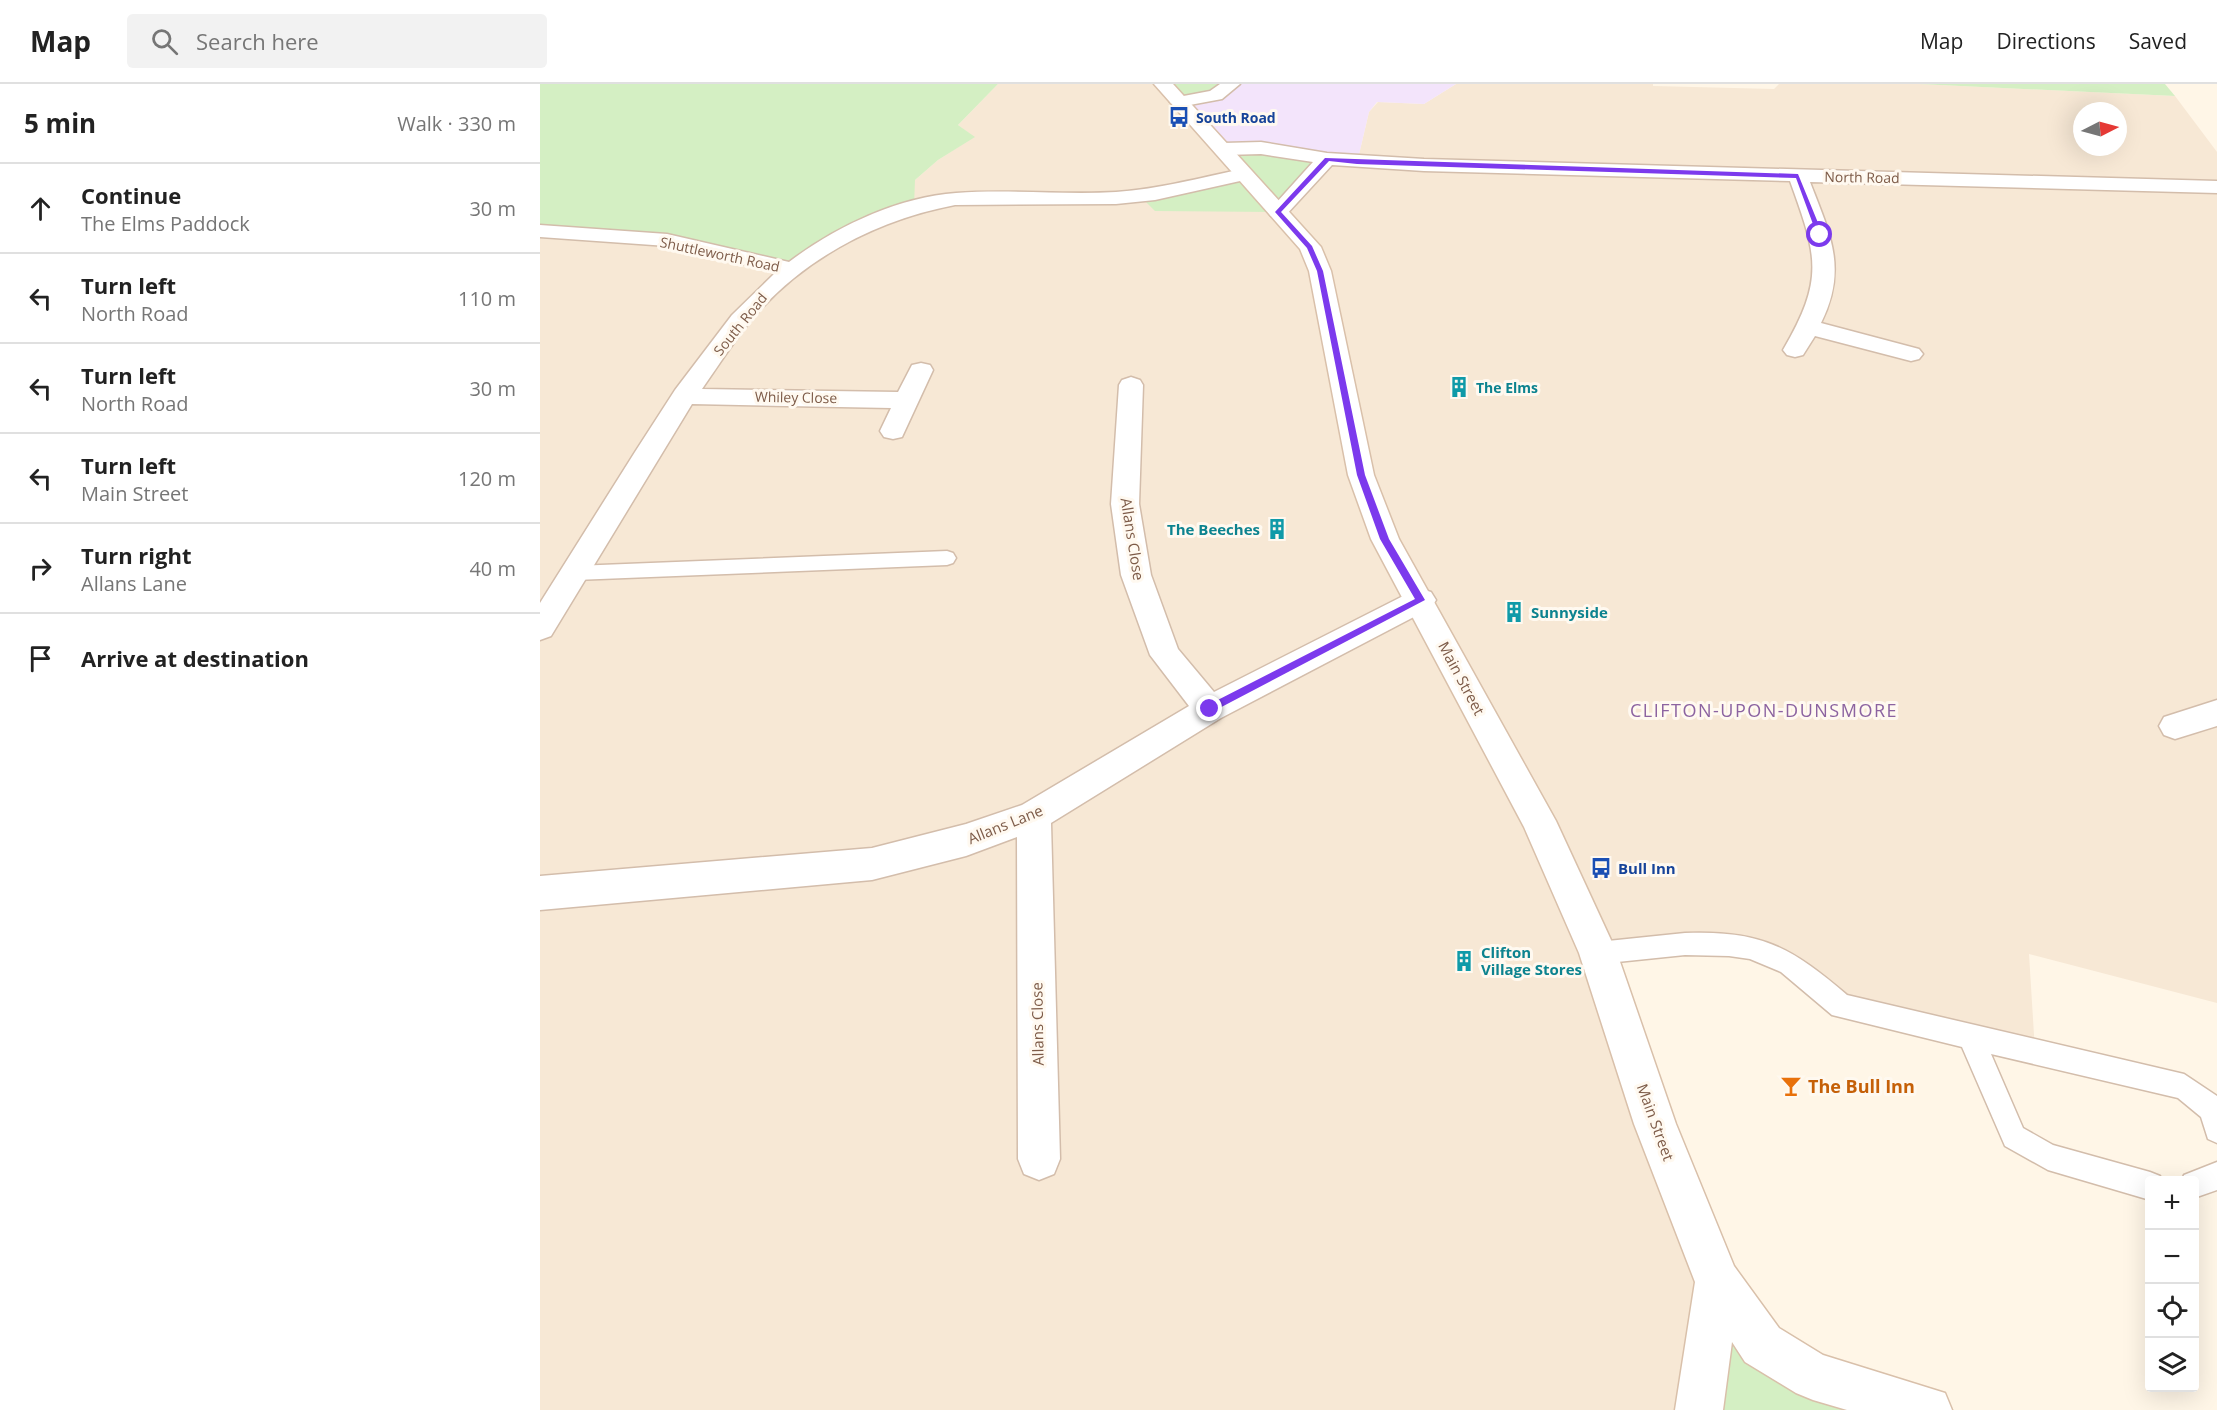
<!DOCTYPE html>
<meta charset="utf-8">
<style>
:root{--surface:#fff;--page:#f2f2f2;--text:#222;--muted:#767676;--line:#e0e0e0}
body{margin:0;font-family:"Open Sans",sans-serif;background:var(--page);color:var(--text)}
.controls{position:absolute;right:18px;bottom:18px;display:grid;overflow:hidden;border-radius:6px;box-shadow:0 6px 24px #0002}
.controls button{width:54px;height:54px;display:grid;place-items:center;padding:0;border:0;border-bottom:2px solid var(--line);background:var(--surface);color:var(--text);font:30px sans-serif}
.compass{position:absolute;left:1533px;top:18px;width:54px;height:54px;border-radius:50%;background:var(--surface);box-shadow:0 6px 24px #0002;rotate:84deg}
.stop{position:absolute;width:18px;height:18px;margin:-14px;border:4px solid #7c3aed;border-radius:50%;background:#fff}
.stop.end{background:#7c3aed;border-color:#fff;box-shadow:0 2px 6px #0008}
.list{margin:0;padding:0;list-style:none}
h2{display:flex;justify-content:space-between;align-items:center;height:78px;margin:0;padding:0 24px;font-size:26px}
h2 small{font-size:20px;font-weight:400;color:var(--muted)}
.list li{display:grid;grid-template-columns:39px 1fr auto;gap:18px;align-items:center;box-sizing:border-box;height:90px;padding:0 24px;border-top:2px solid var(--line)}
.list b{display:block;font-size:22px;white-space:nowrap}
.list p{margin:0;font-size:20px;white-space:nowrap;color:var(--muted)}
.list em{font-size:20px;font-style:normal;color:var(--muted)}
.icon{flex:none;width:33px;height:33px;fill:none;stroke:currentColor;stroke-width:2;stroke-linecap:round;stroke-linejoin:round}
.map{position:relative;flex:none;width:1677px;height:1326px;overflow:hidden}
header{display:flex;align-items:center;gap:36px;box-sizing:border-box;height:84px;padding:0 30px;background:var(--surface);border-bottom:2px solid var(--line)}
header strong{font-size:28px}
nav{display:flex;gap:33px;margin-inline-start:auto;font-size:21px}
.search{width:420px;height:54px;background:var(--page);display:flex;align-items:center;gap:15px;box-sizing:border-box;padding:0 21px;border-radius:6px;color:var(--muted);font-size:22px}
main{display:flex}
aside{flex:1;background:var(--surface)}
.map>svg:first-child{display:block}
.residential{fill:#f7e8d5;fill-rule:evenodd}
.education{fill:#f3e4fb}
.green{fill:#d4efc3}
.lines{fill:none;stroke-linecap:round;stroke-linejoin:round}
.lane-casing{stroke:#d3bdab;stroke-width:3}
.street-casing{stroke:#d3bdab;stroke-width:3}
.secondary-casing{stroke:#d9c0aa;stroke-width:3}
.lane{fill:#fff;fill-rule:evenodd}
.street{fill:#fff;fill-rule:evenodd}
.secondary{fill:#fff;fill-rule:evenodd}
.route{fill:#7c3aed}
.labels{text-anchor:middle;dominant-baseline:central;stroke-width:6;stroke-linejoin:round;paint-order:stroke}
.far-transit-label{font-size:14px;font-weight:bold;fill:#164399;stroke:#fff9f0;text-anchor:start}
.far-street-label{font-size:14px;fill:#7d5b48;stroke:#fff9f0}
.far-culture-label{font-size:14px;font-weight:bold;fill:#0d838f;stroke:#fff9f0;text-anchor:start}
.culture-label{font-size:15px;font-weight:bold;fill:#0d838f;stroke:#fff9f0;text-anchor:start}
.street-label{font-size:15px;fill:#7d5b48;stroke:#fff9f0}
.transit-label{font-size:15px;font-weight:bold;fill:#164399;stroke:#fff9f0;text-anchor:start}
.quarter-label{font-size:18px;letter-spacing:1.5px;fill:#8c63a0;stroke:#fff9f0}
.near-food-label{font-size:18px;font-weight:bold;fill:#c56008;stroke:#fff9f0;text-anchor:start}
</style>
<header>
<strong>Map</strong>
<div class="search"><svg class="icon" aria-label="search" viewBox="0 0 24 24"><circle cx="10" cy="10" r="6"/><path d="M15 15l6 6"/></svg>Search here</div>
<nav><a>Map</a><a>Directions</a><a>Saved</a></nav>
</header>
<main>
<aside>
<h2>5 min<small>Walk · 330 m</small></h2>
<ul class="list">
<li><svg class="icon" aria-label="ahead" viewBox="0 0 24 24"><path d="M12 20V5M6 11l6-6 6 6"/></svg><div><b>Continue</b><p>The Elms Paddock</p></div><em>30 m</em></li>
<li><svg class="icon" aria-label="left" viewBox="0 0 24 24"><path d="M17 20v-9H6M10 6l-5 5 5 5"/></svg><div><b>Turn left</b><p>North Road</p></div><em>110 m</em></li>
<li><svg class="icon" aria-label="left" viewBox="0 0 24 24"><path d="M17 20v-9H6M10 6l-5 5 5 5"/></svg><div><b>Turn left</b><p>North Road</p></div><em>30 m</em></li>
<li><svg class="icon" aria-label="left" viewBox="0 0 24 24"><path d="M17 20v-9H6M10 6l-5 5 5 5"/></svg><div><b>Turn left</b><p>Main Street</p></div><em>120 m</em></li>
<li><svg class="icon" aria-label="right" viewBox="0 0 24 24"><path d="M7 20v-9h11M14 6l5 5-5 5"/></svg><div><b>Turn right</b><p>Allans Lane</p></div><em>40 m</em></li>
<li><svg class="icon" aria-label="arrive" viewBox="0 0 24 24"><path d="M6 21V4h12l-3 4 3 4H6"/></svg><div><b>Arrive at destination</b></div></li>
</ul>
</aside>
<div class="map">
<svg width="1677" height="1326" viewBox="0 0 1677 1326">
<rect width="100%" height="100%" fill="#fff6e7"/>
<path class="residential" d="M 458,0 L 623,0 L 787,75 L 817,79 L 829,28 L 838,18 L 884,20 L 916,0 L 1113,0 L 1113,2 L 1234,5 L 1239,0 L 1379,0 L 1635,12 L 1677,68 L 1677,919 L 1489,870 L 1495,967 L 1301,922 L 1232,870 L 1058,869 L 1178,1198 L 1159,1326 L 0,1326 L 0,147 L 375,96 L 398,76 L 434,53 L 418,41 ZM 1542,27 L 1578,27 L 1578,63 L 1542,63 Z"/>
<path class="education" d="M 691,0 L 916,0 L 884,20 L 837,18 L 829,28 L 817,79 L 684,65 L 639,18 Z"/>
<g class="green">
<path d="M 0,0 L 458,0 L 418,41 L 435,53 L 398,76 L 375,96 L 374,122 L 252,185 L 127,156 L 0,147 Z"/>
<path d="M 623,0 L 691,0 L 639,18 Z"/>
<path d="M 1379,0 L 1625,0 L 1635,12 Z"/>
<path d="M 684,65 L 787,75 L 738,128 L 615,127 L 606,118 L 615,110 L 701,91 Z"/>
<path d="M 1178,1198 L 1222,1261 L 1388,1326 L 1159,1326 Z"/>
</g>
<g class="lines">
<defs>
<g id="lane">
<path d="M 407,467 L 413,469 L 416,474 L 413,479 L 407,481 L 35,496 L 28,494 L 26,489 L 28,484 L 35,482 Z"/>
<path d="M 1145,849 C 1221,846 1251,863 1307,911 L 1644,990 L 1677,1012 L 1677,1059 L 1668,1055 L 1661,1033 L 1638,1014 L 1451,970 L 1483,1044 L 1513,1061 L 1610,1088 L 1620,1092 L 1621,1096 L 1610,1096 L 1610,1116 L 1508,1086 L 1465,1062 L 1422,963 L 1292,931 L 1241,888 L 1210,875 L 1189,872 L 1145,871 L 1058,880 L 1050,877 L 1046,869 L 1050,861 L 1058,858 Z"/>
<path d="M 1677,1078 L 1677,1106 L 1654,1114 L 1654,1096 L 1642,1096 L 1644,1091 Z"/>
</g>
<g id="street">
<path d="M 680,0 L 700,0 L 682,15 L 639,23 L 630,18 L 633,14 L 670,7 Z"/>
<path d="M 721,58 L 787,69 L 884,75 L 1677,97 L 1677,109 L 1270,98 C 1290,150 1308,185 1281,239 L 1379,265 L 1383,270 L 1379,275 L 1371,277 L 1275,252 L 1263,271 L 1255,273 L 1247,271 L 1243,266 C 1285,194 1277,172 1250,97 L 884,87 L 792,81 L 745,132 L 731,132 L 728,128 L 773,78 L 721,70 L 684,71 L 674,65 L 684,59 Z"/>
<path d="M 702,85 L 709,87 L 712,91 L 709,95 L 615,116 L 576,120 L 415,121 C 342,135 271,170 220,226 C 198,250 181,278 162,305 L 358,308 L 372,281 L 381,279 L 390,281 L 393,286 L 362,353 L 353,355 L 344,353 L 340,347 L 351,324 L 152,320 L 11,552 L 0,556 L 0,519 L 95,368 L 135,306 L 192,231 L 236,188 L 127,162 L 0,153 L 0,141 L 127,150 L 249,178 C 295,143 358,113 416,109 C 469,105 523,111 576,108 C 619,105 660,94 702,85 Z"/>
<path d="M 591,293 L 600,296 L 603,301 L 599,420 L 611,491 L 638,565 L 674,608 L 871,508 L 881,505 L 891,508 L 896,516 L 891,524 L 681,634 L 511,739 L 520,1075 L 514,1090 L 499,1096 L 484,1090 L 478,1075 L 477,753 L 426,772 L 332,796 L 0,826 L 0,792 L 332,764 L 426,740 L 482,721 L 649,622 L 610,571 L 581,491 L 571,420 L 579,301 L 582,296 Z"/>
<path d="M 1677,616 L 1677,642 L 1635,655 L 1624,651 L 1619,642 L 1624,633 Z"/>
</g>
<path id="secondary" d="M 614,0 L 633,0 L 781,163 L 791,187 L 834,391 L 859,455 L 1016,737 L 1077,869 L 1136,1040 L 1194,1182 L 1239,1244 L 1283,1271 L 1405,1309 L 1412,1326 L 1307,1326 L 1273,1316 L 1256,1309 L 1205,1278 L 1192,1258 L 1183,1326 L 1135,1326 L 1155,1198 L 1094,1040 L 1039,869 L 984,743 L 831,455 L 808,391 L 769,187 L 760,165 Z"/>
</defs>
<use href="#lane" class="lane-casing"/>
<use href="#street" class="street-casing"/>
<use href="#secondary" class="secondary-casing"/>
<use href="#lane" class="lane"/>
<use href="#street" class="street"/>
<use href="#secondary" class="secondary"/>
</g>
<path class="route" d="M 785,74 L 1258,90 L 1283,151 L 1277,151 L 1256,94 L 817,80 L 789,77 L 741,128 L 772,162 L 783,187 L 825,391 L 849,455 L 885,516 L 670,629 L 666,628 L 666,622 L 875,515 L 840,455 L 817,391 L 777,187 L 767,164 L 735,128 Z"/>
<defs>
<symbol id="bus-bare" viewBox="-9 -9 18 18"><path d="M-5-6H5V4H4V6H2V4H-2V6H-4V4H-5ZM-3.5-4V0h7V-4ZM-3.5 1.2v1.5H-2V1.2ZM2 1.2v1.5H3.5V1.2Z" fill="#1a4fb4" stroke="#fff9f0" stroke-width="2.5" paint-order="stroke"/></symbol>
<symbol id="building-bare" viewBox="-9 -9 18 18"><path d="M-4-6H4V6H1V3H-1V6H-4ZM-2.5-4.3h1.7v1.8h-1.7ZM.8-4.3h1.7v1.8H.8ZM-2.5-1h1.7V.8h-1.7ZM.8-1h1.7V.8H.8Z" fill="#0f9aa8" stroke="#fff9f0" stroke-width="2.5" paint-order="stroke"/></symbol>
<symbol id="bar-bare" viewBox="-9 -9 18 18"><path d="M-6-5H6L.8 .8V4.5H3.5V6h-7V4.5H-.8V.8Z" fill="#e8710a" stroke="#fff9f0" stroke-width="2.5" paint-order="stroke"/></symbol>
</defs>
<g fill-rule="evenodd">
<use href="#bus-bare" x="624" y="18" width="30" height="30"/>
<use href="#building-bare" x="904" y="288" width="30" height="30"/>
<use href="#building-bare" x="722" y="430" width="30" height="30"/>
<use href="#building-bare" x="959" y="513" width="30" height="30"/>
<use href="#bus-bare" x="1046" y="769" width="30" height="30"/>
<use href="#building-bare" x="909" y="862" width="30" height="30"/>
<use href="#bar-bare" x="1236" y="987" width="30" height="30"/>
</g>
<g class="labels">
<g class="far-transit-label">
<text x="656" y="33">South Road</text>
</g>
<g class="far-street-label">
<text transform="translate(1322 93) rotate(1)">North Road</text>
<text transform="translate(180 170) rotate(12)">Shuttleworth Road</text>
<text transform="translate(200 240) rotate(-51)">South Road</text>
<text transform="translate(256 313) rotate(1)">Whiley Close</text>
</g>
<g class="far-culture-label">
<text x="936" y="303">The Elms</text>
</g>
<g class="culture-label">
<text x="720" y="445" text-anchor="end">The Beeches</text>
<text x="991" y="528">Sunnyside</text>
<text x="941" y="868">Clifton<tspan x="941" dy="17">Village Stores</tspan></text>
</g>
<g class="street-label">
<text transform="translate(593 455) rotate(81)">Allans Close</text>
<text transform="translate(922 594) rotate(62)">Main Street</text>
<text transform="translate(465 740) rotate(-22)">Allans Lane</text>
<text transform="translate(497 940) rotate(-91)">Allans Close</text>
<text transform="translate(1116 1038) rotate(70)">Main Street</text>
</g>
<g class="transit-label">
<text x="1078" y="784">Bull Inn</text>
</g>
<g class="quarter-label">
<text x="1224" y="626">CLIFTON-UPON-DUNSMORE</text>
</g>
<g class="near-food-label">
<text x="1268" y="1002">The Bull Inn</text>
</g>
</g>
</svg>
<div class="controls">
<button>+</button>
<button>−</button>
<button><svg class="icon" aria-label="locate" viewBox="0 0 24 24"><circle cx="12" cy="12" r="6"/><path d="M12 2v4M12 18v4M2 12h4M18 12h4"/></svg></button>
<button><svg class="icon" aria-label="layers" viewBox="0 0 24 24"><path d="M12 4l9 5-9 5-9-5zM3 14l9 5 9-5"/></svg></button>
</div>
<svg class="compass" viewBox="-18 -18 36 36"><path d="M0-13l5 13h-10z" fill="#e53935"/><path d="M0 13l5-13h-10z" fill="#767676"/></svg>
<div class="stop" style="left:1280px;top:151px"></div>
<div class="stop end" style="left:670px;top:625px"></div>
</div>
</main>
